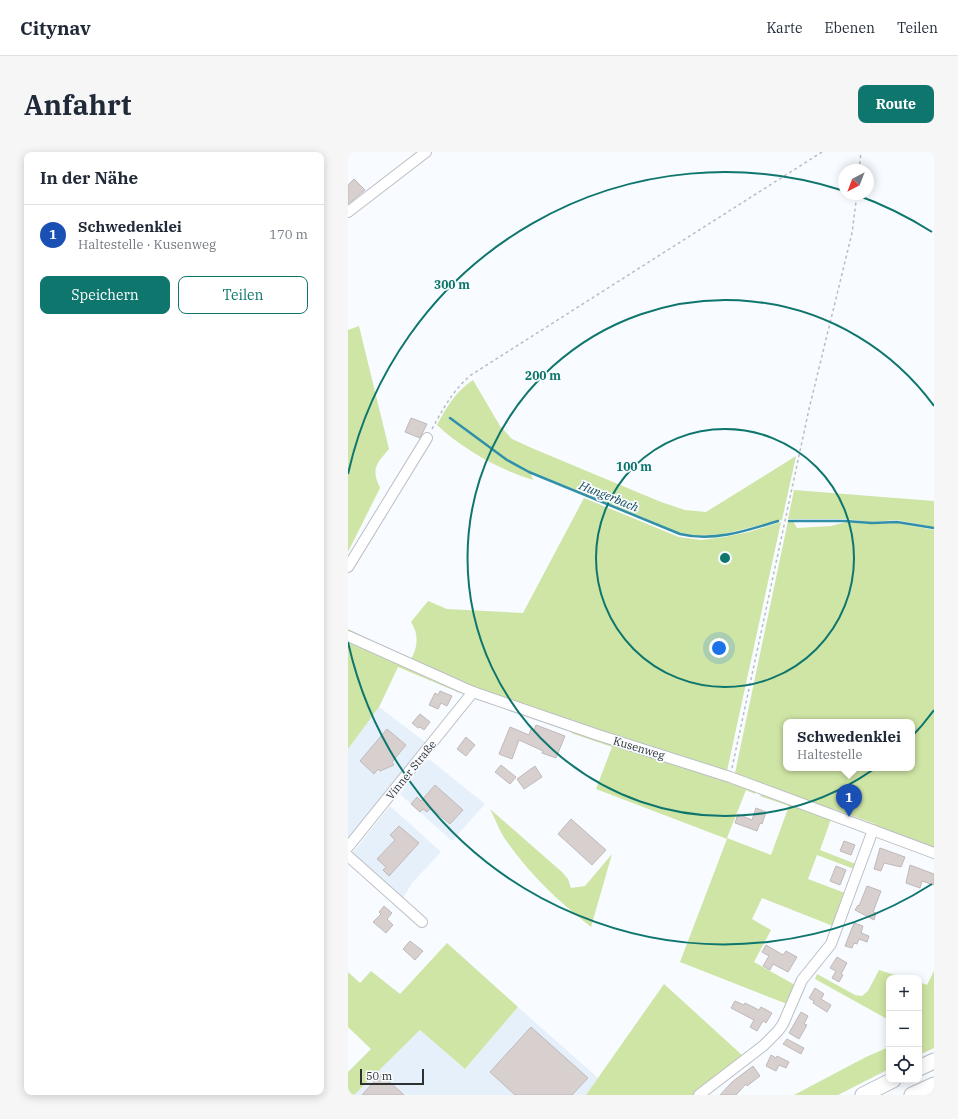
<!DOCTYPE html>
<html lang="de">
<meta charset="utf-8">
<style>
:root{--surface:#fff;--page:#f6f6f7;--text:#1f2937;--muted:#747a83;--line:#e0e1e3;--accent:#0f766e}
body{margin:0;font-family:"IBM Plex Serif",serif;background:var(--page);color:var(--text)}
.controls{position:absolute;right:12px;bottom:12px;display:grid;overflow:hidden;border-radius:8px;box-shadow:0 2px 10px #0003}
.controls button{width:36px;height:36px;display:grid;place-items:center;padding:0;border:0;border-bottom:1px solid var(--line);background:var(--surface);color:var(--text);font:20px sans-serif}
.compass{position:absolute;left:490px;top:12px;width:36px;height:36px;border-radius:50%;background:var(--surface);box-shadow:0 2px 10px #0003;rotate:222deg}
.scale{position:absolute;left:12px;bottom:10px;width:64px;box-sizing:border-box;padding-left:4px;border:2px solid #303133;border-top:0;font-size:11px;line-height:14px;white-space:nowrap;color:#303133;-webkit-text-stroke:3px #f8fbff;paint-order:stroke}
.you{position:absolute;left:371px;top:496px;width:14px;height:14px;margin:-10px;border:3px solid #fff;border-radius:50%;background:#1a73e8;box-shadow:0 0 0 6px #1a73e833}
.badge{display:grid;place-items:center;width:26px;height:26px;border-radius:50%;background:var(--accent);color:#fff;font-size:13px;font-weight:700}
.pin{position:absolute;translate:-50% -33px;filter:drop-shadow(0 1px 2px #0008)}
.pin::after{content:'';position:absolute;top:21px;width:14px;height:12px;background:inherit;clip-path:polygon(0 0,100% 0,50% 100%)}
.popup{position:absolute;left:435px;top:567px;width:132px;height:52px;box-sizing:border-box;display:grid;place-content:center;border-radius:8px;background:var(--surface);filter:drop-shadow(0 1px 3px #0005);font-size:13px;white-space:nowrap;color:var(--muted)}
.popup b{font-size:15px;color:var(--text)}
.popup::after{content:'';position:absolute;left:50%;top:100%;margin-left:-8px;border:8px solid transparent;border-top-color:var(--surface)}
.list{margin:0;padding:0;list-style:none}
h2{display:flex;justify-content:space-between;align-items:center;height:52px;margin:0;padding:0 16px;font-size:17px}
h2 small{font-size:13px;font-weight:400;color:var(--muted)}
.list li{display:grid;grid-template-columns:26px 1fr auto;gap:12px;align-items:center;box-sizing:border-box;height:60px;padding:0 16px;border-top:1px solid var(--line)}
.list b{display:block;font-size:15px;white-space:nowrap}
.list p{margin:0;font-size:13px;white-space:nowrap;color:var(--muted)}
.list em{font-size:13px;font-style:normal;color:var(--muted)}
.actions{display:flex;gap:8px;padding:12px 16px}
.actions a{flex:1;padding:9px 0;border:1px solid var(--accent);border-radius:8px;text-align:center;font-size:14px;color:var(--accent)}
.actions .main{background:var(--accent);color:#fff}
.icon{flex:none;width:22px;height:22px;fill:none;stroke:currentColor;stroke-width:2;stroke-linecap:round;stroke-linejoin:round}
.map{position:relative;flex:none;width:586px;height:943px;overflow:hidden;border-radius:8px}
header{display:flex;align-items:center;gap:24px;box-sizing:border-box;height:56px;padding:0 20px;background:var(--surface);border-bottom:1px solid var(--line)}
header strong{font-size:19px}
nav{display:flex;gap:22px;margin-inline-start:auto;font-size:14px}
.intro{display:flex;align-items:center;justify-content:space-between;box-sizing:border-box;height:96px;padding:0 24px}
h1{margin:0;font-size:28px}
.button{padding:10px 18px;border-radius:8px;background:var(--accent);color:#fff;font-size:14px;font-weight:700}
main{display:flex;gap:24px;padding:0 24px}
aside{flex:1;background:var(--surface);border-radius:8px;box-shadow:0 2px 10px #0003}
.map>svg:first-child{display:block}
.built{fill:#e6f0fb}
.green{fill:#cfe5a5;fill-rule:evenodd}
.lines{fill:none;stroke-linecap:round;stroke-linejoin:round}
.stream{stroke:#3190a8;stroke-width:2.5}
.building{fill:#d7d0cf;stroke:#c0b9b8}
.minor-casing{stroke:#bcbfc4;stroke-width:12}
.highway-casing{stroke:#bcbfc4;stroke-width:17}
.path{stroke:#babcc0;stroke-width:1.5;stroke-dasharray:3 3;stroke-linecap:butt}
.minor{stroke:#fff;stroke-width:10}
.highway{stroke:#fff;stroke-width:15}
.ring{fill:none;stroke:#0f766e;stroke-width:2}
.labels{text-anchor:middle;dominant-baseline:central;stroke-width:3.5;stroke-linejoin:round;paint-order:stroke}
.street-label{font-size:11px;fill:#303133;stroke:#f8fbff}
.water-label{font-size:12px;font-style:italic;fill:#134a58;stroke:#f8fbff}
.centre{fill:#0f766e;stroke:#f8fbff;stroke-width:2}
.ring-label{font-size:12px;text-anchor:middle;font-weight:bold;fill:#0f766e;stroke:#f8fbff;stroke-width:3.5;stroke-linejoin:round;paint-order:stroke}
</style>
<header>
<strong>Citynav</strong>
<nav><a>Karte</a><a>Ebenen</a><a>Teilen</a></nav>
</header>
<div class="intro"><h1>Anfahrt</h1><a class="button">Route</a></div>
<main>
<aside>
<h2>In der Nähe<small></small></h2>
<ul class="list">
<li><span class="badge" style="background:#1a4fb4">1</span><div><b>Schwedenklei</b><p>Haltestelle · Kusenweg</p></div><em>170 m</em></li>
</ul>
<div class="actions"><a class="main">Speichern</a><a>Teilen</a></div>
</aside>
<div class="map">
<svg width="586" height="943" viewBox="0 0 586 943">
<rect width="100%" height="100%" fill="#f8fbff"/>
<g class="built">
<path d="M 31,555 L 77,590 L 0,687 L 0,597 Z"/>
<path d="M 82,608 L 137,652 L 104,689 L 52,642 L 77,609 Z"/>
<path d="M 42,654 L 93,700 L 64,731 L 53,749 L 2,704 Z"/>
<path d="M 170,855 L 250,926 L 238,943 L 6,943 L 72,878 L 117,917 Z"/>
</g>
<g class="green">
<path d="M 11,174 L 41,297 C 28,312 23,317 32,336 L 0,400 L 0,178 Z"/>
<path d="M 125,228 L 152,274 L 164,287 L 186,297 L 313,350 L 337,358 L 358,360 L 448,304 L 434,368 L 375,382 L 352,384 L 332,381 L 182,319 L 185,328 C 150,317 116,298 89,273 C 98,256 108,239 125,228 Z"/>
<path d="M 446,338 L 586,349 L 586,375 L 549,368 L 523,370 L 497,367 L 440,367 Z"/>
<path d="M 236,346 L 331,385 L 353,388 L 376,385 L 401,380 L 433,370 L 379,619 L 376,620 L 278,589 L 116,532 L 0,481 L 0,477 L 63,507 C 70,495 71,482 63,470 L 80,449 L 99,457 L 175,461 Z"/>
<path d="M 440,369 L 445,369 L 449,376 L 483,374 L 498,370 L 524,372 L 549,371 L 586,378 L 586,697 L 526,674 L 527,672 L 486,657 L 485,660 L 389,624 L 387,621 ZM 438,570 L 564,570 L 564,616 L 438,616 Z"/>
<path d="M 0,488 L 110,537 L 112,541 L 50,515 L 31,555 L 0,597 Z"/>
<path d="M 226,579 L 336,614 L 407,639 L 407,642 L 398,638 L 379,686 L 423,703 L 441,654 L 412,644 L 416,641 L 483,667 L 472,698 L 508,712 L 506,717 L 469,703 L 460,727 L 497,741 L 485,774 L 414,746 L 404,767 L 423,778 L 406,810 L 447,833 L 439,852 L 332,810 L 379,687 L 248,637 L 264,595 L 223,581 Z"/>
<path d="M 142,657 L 214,720 L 220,727 L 223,736 L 237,734 L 264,702 L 243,775 C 211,750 180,721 157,687 C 151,678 147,666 142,657 Z"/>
<path d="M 99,791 L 170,855 L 117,917 L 72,878 L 6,943 L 0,943 L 0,920 L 23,897 L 0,875 L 0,820 L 12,831 L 23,819 L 52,842 Z"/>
<path d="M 531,818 L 557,826 L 541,826 L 541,868 L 467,827 L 469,822 L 507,843 L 514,844 L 520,839 Z"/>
<path d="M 586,819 L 586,896 L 571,903 L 571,830 L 579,833 Z"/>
<path d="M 316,832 L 395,904 L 346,943 L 238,943 Z"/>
<path d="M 541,895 L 541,917 L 490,943 L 446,943 L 518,905 Z"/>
</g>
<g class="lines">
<g class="stream">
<path d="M 102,266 L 159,308 L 181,320 L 332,382 C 365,390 398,379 430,369"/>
<path d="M 441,369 L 497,369 L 524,371 L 549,370 L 586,376"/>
</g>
</g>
<g class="building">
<path d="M 6,27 L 17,38 L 0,52 L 0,33 Z"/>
<path d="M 63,266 L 79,272 L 72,286 L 57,280 Z"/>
<path d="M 92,539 L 104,544 L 99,554 L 93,551 L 90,557 L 81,553 L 87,541 L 90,543 Z"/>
<path d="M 72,562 L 82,570 L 76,578 L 72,575 L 70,576 L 64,571 Z"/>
<path d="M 188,573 L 217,584 L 208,606 L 194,601 L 195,599 L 171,588 L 164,607 L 151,602 L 162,575 L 181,583 L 183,577 L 186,578 Z"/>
<path d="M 39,577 L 58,593 L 44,610 L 46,613 L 32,619 L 30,617 L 26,622 L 12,609 Z"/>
<path d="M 118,585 L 127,593 L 118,604 L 109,597 Z"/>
<path d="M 153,613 L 168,625 L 162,632 L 147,620 Z"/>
<path d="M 187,614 L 194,625 L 176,637 L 169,627 Z"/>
<path d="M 87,633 L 115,658 L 102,672 L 83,656 L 79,660 L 75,657 L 72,660 L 63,652 L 69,645 L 73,649 Z"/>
<path d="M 408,656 L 418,660 L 414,672 L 412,671 L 409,679 L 387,671 L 390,662 L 404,668 Z"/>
<path d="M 223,667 L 258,698 L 244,713 L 210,682 Z"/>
<path d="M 51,674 L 71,691 L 41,724 L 35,718 L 38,715 L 29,707 L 47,688 L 42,683 Z"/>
<path d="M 496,689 L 507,693 L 503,703 L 492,699 Z"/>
<path d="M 532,696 L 557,705 L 553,715 L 536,711 L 533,719 L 526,717 Z"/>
<path d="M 562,713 L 586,722 L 586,733 L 574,729 L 572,736 L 558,731 Z"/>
<path d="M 488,714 L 498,718 L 492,733 L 482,729 Z"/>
<path d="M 519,734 L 533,739 L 525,760 L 528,761 L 526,768 L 507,758 L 510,753 L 511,754 Z"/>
<path d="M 36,754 L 44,761 L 39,767 L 45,773 L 38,781 L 25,770 L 33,762 L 31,760 Z"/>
<path d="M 506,771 L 515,774 L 513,781 L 521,784 L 519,790 L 511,787 L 509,792 L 506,791 L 504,796 L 497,794 Z"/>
<path d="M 62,789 L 75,799 L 67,808 L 55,797 Z"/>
<path d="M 418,793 L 435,803 L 438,799 L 449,805 L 440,820 L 425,812 L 422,818 L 415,814 L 421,804 L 414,800 Z"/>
<path d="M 489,805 L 499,811 L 493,822 L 495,823 L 491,830 L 484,826 L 488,819 L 482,816 Z"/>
<path d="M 467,836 L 476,842 L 473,847 L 483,853 L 479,860 L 465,851 L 466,849 L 461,846 Z"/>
<path d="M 387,849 L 396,853 L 397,851 L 411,858 L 413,855 L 424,861 L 418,871 L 415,869 L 409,879 L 402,875 L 406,868 L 383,856 Z"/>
<path d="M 453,860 L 460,864 L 456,872 L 459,873 L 451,887 L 441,881 Z"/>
<path d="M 183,875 L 240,926 L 224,943 L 167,943 L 142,920 Z"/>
<path d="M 439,887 L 456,896 L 453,902 L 435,892 Z"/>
<path d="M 423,903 L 428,906 L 429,904 L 441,910 L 438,916 L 431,913 L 428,919 L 418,914 Z"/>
<path d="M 405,914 L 412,924 L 399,934 L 398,932 L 388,943 L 372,943 L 384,930 Z"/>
<path d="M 33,922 L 56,943 L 14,943 Z"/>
</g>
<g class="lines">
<defs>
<g id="minor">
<path d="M 0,60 L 78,0"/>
<path d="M 0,415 L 79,286"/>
<path d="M 0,484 L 125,540 L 250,583 L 382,625 L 586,701"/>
<path d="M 0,695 L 125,540"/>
<path d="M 0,704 L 74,770"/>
<path d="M 351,943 L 415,894 L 430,879 L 435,872 L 454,828 L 483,792 L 525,678"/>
</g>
<g id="highway">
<path d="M 571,916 L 586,909"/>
<path d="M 515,943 L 545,928"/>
<path d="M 564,943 L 586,933"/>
</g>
</defs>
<use href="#minor" class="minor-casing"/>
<use href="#highway" class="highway-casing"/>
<g class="path">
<path d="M 511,18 L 513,0"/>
<path d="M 84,277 C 95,257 105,238 123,223 L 474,0"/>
<path d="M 384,616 L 461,257 L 504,81 L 509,42"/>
</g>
<use href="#minor" class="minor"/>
<use href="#highway" class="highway"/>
</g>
<g class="ring">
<circle cx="377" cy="406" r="129"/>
<path d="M586 558A258 258 0 1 1 586 254"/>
<path d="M584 732A386 386 0 0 1 0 490M0 322A386 386 0 0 1 493 38M506 42A386 386 0 0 1 584 80"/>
</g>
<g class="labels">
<g class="street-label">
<text transform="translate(291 596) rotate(17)">Kusenweg</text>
<text transform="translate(63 618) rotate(-51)">Vinner Straße</text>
</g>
<g class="water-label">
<text transform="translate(261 344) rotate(22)">Hungerbach</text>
</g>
</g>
<circle cx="377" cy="406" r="6" class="centre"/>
<g class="ring-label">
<text x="104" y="137">300 m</text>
<text x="195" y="228">200 m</text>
<text x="286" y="319">100 m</text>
</g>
</svg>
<div class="controls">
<button>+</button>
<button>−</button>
<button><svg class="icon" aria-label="locate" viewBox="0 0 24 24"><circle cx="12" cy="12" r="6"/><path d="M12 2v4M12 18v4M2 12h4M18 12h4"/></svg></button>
</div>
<svg class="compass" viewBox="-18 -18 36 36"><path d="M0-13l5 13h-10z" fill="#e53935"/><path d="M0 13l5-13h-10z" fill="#747a83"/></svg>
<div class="scale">50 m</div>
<div class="you"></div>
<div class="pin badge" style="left:501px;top:665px;background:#1a4fb4">1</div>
<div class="popup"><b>Schwedenklei</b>Haltestelle</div>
</div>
</main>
